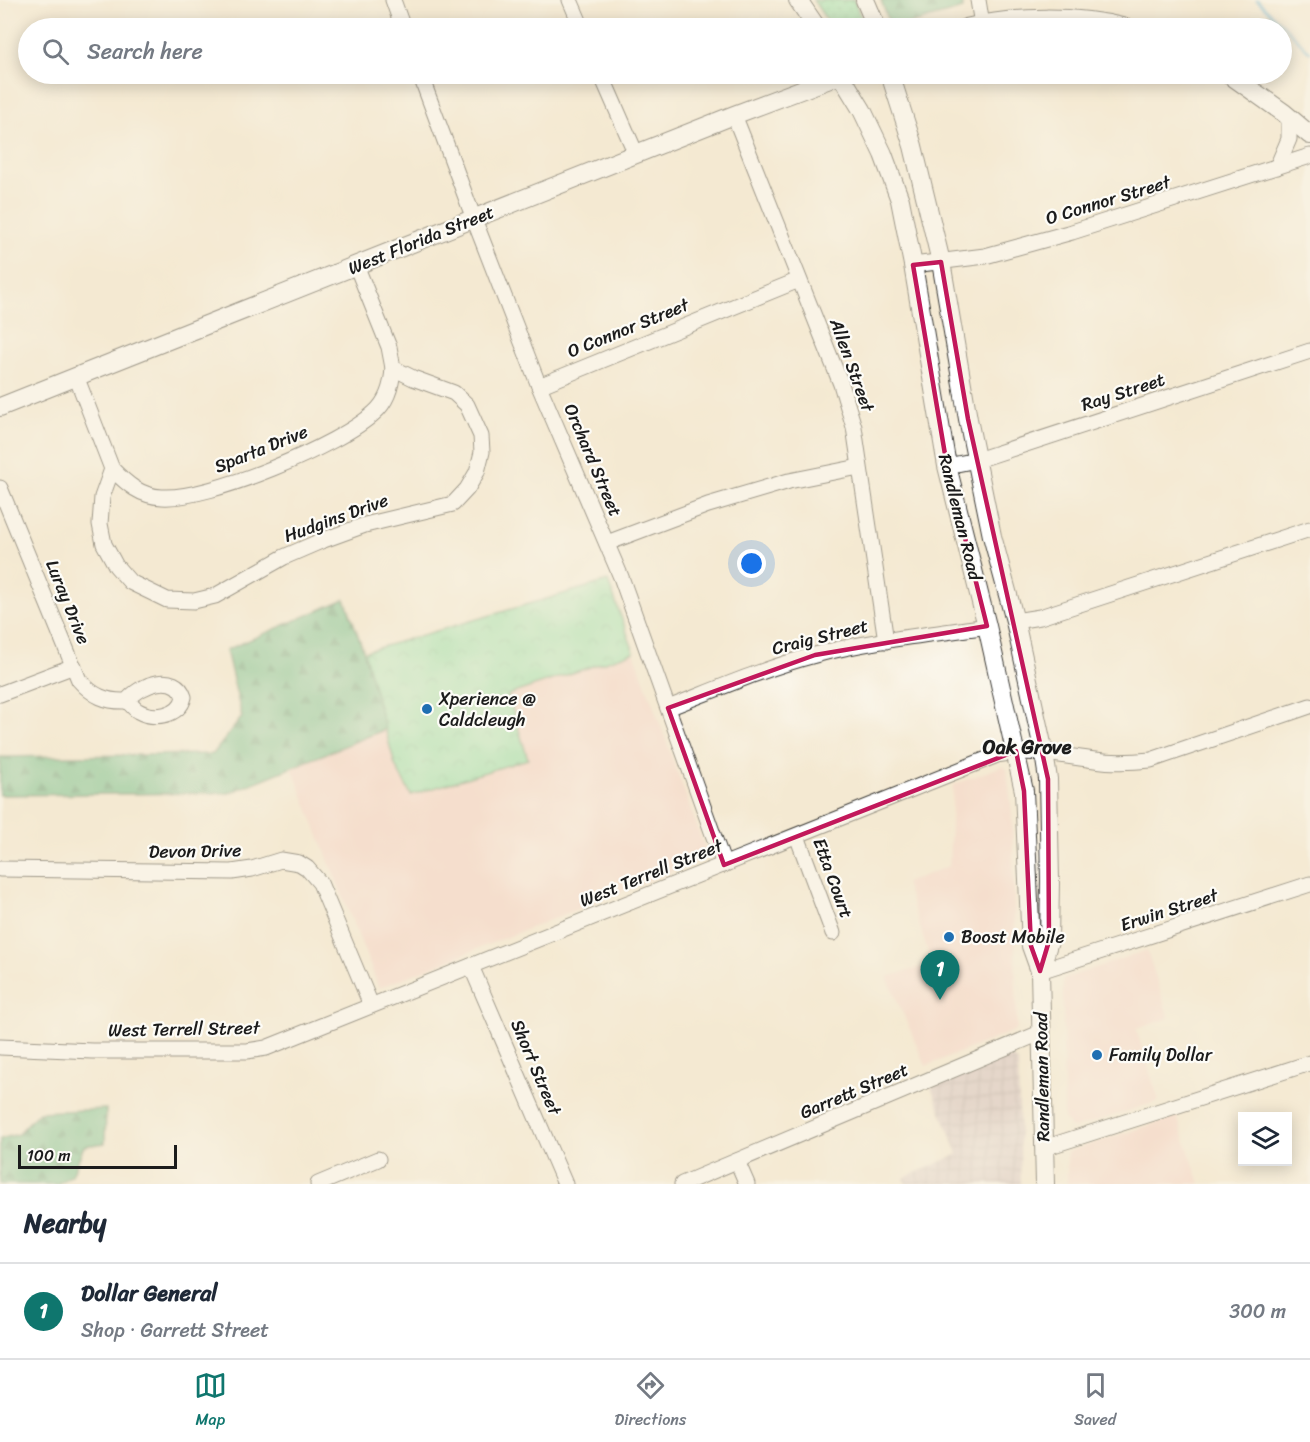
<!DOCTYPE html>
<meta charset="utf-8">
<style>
:root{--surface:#fff;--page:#f2f2f3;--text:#1f2937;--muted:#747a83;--line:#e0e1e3;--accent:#0f766e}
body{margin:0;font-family:Sriracha,sans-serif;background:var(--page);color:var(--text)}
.controls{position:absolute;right:18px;bottom:18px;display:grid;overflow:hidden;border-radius:0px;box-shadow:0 3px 15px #0003}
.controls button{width:54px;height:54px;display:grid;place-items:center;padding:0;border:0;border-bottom:2px solid var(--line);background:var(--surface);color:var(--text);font:30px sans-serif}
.scale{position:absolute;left:18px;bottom:15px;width:159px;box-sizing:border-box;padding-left:6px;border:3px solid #1c1c1c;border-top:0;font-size:16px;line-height:21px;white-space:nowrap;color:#1c1c1c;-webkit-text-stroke:4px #fdfcf7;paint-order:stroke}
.you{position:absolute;left:752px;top:564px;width:21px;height:21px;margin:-15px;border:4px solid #fff;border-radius:50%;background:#1a73e8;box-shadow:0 0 0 9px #1a73e833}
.badge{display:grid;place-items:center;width:39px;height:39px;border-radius:50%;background:var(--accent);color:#fff;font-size:20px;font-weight:700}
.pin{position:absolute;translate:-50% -50px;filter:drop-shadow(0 2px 3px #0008)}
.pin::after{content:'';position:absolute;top:32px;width:21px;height:18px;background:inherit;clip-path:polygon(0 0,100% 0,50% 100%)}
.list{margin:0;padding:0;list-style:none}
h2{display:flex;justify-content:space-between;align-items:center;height:78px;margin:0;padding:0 24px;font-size:26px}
h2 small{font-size:20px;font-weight:400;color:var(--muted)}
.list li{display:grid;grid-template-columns:39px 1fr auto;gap:18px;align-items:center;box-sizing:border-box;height:96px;padding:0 24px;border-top:2px solid var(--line)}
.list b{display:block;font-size:22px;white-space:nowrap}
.list p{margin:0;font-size:20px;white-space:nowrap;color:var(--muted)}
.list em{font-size:20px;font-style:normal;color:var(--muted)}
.icon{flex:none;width:33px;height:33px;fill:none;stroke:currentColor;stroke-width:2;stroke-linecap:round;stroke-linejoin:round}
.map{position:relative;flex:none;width:1310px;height:1184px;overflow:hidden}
.search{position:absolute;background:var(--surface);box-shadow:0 3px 15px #0003;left:18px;right:18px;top:18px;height:66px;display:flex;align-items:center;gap:15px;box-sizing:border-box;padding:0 21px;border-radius:33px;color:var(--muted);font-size:22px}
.sheet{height:174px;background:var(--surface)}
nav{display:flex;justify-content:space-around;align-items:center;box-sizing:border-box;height:84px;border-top:2px solid var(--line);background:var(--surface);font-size:16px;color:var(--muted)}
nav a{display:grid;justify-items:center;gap:3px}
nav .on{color:var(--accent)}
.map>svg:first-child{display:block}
.built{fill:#f7d1c7}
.industrial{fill:url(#industrial-grid)}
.grass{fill:url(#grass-dots);stroke:#527e60;stroke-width:1.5}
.forest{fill:url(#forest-firs);stroke:#456d53;stroke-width:1.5}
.park{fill:url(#park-crowns);stroke:#527e60;stroke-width:1.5}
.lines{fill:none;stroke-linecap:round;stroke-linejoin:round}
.stream{stroke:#56add3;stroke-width:3}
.minor-casing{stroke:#3c3b37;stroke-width:17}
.major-casing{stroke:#3c3b37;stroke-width:20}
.minor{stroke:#fff;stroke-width:15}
.major{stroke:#fff;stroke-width:18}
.marked{fill:none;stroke:#c2185b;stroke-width:4.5;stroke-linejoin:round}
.poi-dot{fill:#1f6fb2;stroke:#fdfcf7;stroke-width:2}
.labels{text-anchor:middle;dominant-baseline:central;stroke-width:4.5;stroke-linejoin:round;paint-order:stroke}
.street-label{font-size:18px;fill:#1c1c1c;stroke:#fdfcf7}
.poi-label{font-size:18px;fill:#1c1c1c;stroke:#fdfcf7;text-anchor:start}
.neighbourhood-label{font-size:20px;font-weight:bold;fill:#1c1c1c;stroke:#fdfcf7}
</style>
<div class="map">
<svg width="1310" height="1184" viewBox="0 0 1310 1184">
<defs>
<pattern id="industrial-grid" width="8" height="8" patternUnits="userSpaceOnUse" patternTransform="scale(1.5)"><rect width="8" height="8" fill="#d2bfc0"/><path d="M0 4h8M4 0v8" fill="none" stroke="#b4a4a4"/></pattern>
<pattern id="grass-dots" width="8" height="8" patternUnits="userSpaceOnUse" patternTransform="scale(1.5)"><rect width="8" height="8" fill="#89e0a4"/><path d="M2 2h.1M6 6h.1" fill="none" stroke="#76c08d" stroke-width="1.8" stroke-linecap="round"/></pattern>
<pattern id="forest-firs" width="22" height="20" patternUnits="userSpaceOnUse" patternTransform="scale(1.5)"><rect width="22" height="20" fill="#6ebe8a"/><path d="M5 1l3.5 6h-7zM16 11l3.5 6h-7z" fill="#5a9a70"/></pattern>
<pattern id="park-crowns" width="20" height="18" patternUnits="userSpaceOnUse" patternTransform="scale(1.5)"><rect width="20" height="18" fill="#89e0a4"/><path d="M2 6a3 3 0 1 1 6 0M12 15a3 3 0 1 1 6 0" fill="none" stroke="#76c08d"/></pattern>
</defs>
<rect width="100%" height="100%" fill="#fdfcf7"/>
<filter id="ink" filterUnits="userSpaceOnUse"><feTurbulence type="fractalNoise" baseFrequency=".0167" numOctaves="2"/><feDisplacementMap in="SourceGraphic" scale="12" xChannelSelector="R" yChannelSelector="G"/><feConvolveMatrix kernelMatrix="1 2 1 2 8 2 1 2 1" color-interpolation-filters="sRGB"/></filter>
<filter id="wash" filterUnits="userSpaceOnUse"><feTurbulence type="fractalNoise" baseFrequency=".008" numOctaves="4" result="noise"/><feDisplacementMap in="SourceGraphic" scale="24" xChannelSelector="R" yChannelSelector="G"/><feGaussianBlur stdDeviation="1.35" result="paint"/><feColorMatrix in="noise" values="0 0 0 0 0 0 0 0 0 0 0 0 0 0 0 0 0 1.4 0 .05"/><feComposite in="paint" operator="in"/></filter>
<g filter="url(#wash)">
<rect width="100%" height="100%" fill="#f4e9d2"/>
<g class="built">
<path d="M 634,652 L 708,857 L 379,988 L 292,768 L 386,729 L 395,765 L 527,759 L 507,695 Z"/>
<path d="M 1002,766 L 1007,769 L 1012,813 L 1017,1028 L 1014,1031 L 926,1066 L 887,977 L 932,964 L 905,883 L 949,866 L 953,785 Z"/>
<path d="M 1147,950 L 1169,1018 L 1136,1029 L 1159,1101 L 1074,1128 L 1070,1127 L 1064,1119 L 1063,979 Z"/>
<path d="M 1177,1116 L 1200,1184 L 1067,1184 L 1067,1152 Z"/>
</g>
<path class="industrial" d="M 1004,1057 L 1012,1057 L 1018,1062 L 1021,1184 L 906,1184 L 904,1178 L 958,1154 L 931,1087 Z"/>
<path class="grass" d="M 813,0 L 854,0 L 865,28 L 832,28 Z"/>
<g class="forest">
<path d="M 881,0 L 962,0 L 963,9 L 895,28 L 890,26 Z"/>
<path d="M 345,599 L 364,652 L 386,729 L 229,793 L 0,795 L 0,757 L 213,754 L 242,717 L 226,650 Z"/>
<path d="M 106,1109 L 105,1143 L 84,1146 L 72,1175 L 57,1184 L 0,1184 L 0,1139 L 18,1134 L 39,1112 Z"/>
</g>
<path class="park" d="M 608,581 L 634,652 L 508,695 L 528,759 L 411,795 L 395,765 L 364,652 Z"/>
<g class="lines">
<path class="stream" d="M 1257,0 L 1310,52"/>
</g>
</g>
<g filter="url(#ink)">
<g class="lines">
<defs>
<g id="minor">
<path d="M 393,0 L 403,28"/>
<path d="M 570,0 L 582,28"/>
<path d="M 978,0 L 982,25"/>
<path d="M 420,74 L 474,219 L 539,386 L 621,577 L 724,865"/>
<path d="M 601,74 L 636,154"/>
<path d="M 734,115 L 841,384 L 854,427 L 886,641"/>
<path d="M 1277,167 L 1289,139 L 1289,117"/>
<path d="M 913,265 L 985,256 L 1072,232 L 1310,156"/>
<path d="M 76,376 L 112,469 L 102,497 L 100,524 L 104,544 L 116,566 L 130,582 L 167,600 L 194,601 L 215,596 L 284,557 L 321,541 L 365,525 L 453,504 L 467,489 L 477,472 L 482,452 L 481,436 L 467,405 L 454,393 L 413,378 L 393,368 L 389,347 L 356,265"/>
<path d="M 539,386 L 799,280"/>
<path d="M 947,466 L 977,460 L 1310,351"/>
<path d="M 112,469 C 127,484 140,496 162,497 C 209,500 340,445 374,413 C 387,402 392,385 393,368"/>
<path d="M 0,488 L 79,680 C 93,696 106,702 127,701 C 140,684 176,671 184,697 C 180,716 154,720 138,711 C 134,709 131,704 127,701"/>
<path d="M 607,543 L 708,505 L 789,481 L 859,467"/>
<path d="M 1015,621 L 1040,617 L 1310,529"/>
<path d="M 0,694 L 74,666"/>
<path d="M 668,708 C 717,689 765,668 815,655 C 871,640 930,635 987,626"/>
<path d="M 797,836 L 833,933"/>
<path d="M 0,869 L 232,872 L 252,869 L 281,860 L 299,863 L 307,868 L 320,883 L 371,1005"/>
<path d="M 471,966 L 565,1184"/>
<path d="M 1040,971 L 1310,884"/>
<path d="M 0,1047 L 92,1051 L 247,1051 L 266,1048 L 997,755 C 1031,748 1062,756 1095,760 C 1114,763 1132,762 1151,760 L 1310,706"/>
<path d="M 1044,1148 L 1310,1063"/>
<path d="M 737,1161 L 747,1184"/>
<path d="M 318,1184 L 378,1159"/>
<path d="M 682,1184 L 1040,1033"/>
</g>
<g id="major">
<path d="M 798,0 L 817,28"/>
<path d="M 865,0 L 877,28"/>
<path d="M 966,28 C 1017,16 1075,15 1126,28"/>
<path d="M 840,74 L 862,110 L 883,154 L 900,200 L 913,265 L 947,466 L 987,626 L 1024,791 L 1031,946 L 1040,971"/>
<path d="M 890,74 L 913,146 L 941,262 L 968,419 L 992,536 L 1015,621 L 1044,753 L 1048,779 L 1050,881 L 1049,941 L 1040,971 L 1045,1184"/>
<path d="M 1229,74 L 1284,113 L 1310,135"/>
<path d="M 0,407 L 734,115 L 843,74"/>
</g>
</defs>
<use href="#minor" class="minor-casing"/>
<use href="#major" class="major-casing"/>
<use href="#minor" class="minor"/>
<use href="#major" class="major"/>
</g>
</g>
<path d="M0 0H1310V1184H0ZM 941,262 L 968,419 L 1048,779 L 1049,941 L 1040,971 L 1031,946 L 1024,791 L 1016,751 L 724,865 L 668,708 L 815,655 L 987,626 L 947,466 L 913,265 Z" fill="#f4e9d2" fill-opacity=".55" fill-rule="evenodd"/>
<path class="marked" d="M 941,262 L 968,419 L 1048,779 L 1049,941 L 1040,971 L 1031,946 L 1024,791 L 1016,751 L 724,865 L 668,708 L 815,655 L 987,626 L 947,466 L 913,265 Z"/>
<g class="poi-dot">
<circle cx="427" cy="709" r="6"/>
<circle cx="949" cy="937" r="6"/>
<circle cx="1097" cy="1055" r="6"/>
</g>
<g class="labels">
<g class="street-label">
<text transform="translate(1108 200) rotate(-17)">O Connor Street</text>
<text transform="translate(421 240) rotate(-22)">West Florida Street</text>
<text transform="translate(628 328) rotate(-22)">O Connor Street</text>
<text transform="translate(852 365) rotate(70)">Allen Street</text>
<text transform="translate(1123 392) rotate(-18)">Ray Street</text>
<text transform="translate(261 449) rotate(-22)">Sparta Drive</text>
<text transform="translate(593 460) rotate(67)">Orchard Street</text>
<text transform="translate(960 517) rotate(76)">Randleman Road</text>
<text transform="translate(336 518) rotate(-20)">Hudgins Drive</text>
<text transform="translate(68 602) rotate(68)">Luray Drive</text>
<text transform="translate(820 637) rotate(-14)">Craig Street</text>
<text transform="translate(195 851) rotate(-1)">Devon Drive</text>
<text transform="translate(651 873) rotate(-22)">West Terrell Street</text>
<text transform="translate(833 878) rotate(70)">Etta Court</text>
<text transform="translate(1169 910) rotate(-18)">Erwin Street</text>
<text transform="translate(184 1029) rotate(-1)">West Terrell Street</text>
<text transform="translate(536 1067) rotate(67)">Short Street</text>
<text transform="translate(1042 1077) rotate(-91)">Randleman Road</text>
<text transform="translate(854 1091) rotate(-23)">Garrett Street</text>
</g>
<g class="poi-label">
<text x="439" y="699">Xperience @<tspan x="439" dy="21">Caldcleugh</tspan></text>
<text x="961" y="937">Boost Mobile</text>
<text x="1109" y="1055">Family Dollar</text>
</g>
<g class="neighbourhood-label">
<text x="1027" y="747">Oak Grove</text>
</g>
</g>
</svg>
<div class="controls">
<button><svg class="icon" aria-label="layers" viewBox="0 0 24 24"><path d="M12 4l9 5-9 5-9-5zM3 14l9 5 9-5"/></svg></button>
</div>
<div class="scale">100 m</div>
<div class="you"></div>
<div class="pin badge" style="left:940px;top:1000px">1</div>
<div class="search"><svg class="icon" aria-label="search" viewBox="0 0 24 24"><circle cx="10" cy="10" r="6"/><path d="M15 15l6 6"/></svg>Search here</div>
</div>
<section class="sheet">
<h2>Nearby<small></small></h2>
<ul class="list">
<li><span class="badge">1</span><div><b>Dollar General</b><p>Shop · Garrett Street</p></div><em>300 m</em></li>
</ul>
</section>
<nav>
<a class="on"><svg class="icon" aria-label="map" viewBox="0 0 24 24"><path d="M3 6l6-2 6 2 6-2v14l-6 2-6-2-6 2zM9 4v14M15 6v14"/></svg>Map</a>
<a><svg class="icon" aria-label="directions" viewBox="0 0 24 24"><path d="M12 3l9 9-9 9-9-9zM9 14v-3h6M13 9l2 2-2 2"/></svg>Directions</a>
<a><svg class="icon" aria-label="saved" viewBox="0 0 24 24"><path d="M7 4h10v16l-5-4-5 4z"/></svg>Saved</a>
</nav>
